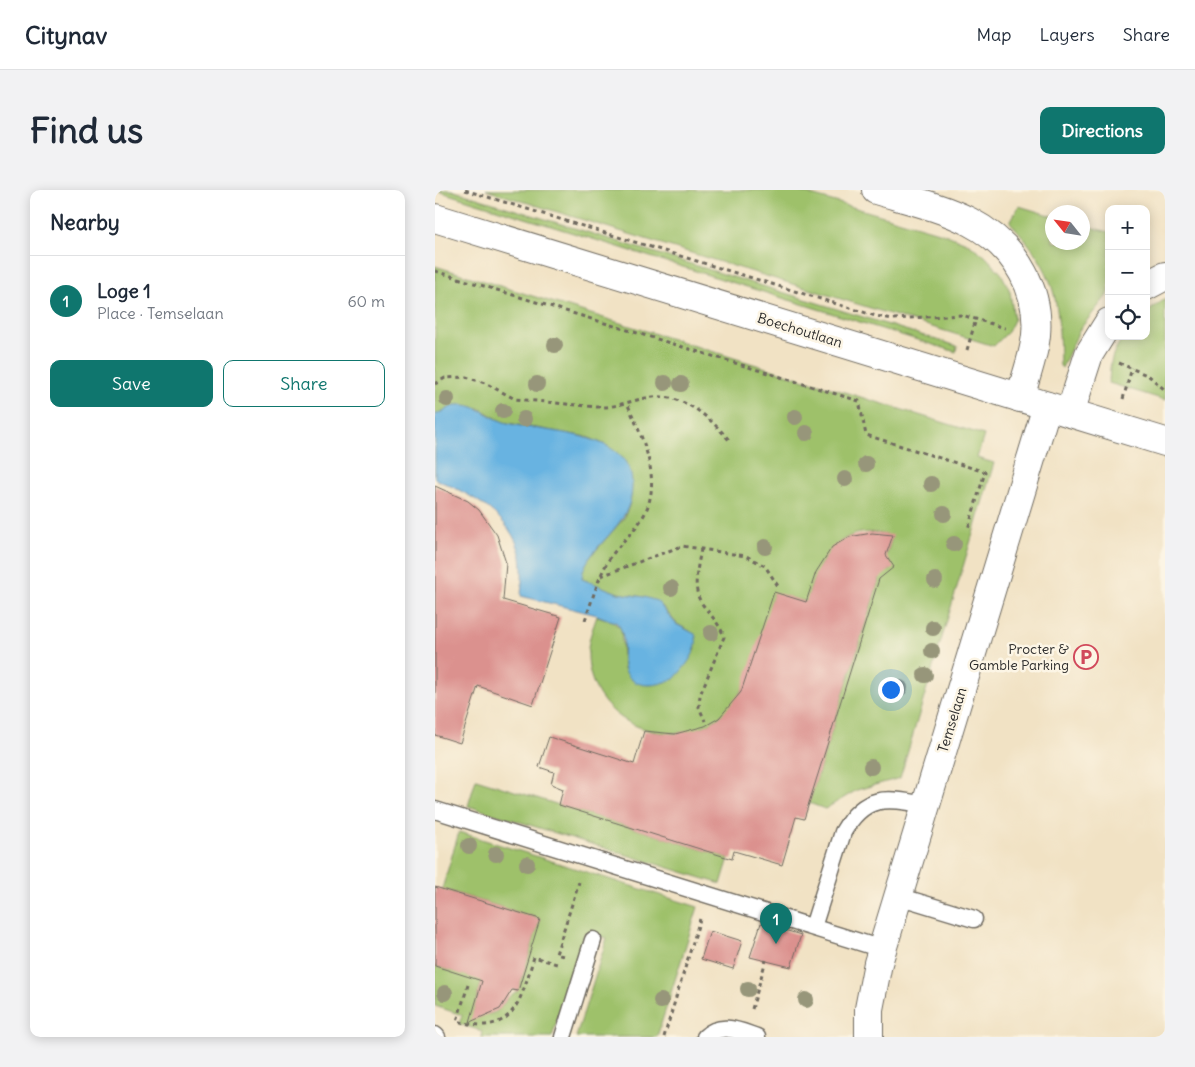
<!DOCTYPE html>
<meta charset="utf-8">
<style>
:root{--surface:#fff;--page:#f2f2f3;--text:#1f2937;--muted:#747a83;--line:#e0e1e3;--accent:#0f766e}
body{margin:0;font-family:Delius,sans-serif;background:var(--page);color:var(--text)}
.controls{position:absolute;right:15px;top:15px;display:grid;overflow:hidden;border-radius:10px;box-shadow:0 2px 12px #0003}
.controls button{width:45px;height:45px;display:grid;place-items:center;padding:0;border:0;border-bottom:1px solid var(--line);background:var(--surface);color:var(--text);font:25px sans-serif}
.compass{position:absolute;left:610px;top:15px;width:45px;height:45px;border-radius:50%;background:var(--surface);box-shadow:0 2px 12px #0003;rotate:300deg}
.you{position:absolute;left:455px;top:499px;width:18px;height:18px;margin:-12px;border:4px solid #fff;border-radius:50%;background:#1a73e8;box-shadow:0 0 0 8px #1a73e833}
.badge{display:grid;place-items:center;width:32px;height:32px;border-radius:50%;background:var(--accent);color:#fff;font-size:16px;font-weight:700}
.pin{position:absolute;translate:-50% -41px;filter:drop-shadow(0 1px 2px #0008)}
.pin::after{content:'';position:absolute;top:26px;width:18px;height:15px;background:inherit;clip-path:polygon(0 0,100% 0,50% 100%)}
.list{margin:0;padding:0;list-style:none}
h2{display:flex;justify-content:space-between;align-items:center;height:65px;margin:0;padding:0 20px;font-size:21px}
h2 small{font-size:16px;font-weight:400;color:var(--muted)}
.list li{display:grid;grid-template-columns:32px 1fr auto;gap:15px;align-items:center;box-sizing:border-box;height:90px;padding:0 20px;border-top:1px solid var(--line)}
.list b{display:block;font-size:19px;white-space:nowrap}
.list p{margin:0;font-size:16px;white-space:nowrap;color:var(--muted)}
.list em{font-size:16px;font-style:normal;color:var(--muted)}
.actions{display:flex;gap:10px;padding:15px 20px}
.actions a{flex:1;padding:11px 0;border:1px solid var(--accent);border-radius:10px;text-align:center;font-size:18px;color:var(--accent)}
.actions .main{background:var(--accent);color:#fff}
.icon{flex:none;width:28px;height:28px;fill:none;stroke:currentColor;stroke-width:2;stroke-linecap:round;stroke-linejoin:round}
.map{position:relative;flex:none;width:730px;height:847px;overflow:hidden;border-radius:10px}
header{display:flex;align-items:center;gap:30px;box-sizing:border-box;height:70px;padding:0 25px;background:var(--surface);border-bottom:1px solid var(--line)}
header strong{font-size:24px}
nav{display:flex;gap:28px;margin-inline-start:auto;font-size:18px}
.intro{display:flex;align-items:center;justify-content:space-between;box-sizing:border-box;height:120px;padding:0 30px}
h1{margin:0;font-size:35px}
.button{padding:12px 22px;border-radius:10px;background:var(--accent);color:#fff;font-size:18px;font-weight:700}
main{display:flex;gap:30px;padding:0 30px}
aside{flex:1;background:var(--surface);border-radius:10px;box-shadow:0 2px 12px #0003}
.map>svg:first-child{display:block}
.green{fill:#9ec16b;stroke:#64764b}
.water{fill:#68b3e1;stroke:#4a6f86}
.building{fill:#db918e}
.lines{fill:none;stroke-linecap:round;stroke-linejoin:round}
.service-casing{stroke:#706b61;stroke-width:19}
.minor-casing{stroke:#706b61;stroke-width:30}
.secondary-casing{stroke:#706b61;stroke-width:30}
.motorway-casing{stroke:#706b61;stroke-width:30}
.path{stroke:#706b61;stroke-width:3;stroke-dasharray:4 4;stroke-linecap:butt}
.service{stroke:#fff;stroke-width:16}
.minor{stroke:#fff;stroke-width:28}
.secondary{stroke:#fff;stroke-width:28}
.motorway{stroke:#fff;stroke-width:28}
.tree{fill:#97967a}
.labels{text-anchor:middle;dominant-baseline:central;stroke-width:5;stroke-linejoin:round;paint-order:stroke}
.street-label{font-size:14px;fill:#2b2b2b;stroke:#fcf5e5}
.poi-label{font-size:14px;fill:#2b2b2b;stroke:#fcf5e5;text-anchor:end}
</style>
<header>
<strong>Citynav</strong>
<nav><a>Map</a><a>Layers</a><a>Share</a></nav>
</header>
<div class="intro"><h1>Find us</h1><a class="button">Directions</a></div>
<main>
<aside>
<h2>Nearby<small></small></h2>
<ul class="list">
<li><span class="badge">1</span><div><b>Loge 1</b><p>Place · Temselaan</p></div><em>60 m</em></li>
</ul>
<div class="actions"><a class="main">Save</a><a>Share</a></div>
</aside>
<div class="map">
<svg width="730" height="847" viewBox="0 0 730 847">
<rect width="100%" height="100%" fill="#fcf5e5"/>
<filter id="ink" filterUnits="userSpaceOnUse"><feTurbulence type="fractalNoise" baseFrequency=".02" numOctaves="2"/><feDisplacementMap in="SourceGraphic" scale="10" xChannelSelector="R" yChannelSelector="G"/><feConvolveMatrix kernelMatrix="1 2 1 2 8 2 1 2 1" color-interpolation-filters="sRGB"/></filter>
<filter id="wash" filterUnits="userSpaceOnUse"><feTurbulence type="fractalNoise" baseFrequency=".0096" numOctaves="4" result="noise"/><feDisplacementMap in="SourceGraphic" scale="20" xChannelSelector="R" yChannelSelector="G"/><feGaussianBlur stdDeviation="1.12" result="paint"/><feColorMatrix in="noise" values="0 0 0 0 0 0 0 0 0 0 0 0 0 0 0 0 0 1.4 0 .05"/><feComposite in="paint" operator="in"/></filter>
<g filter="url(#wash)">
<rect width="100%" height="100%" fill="#f1e2c4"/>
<g class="green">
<path d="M 0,0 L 16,0 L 522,156 L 521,162 Z"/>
<path d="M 51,0 L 359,0 L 507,43 L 534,54 L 550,66 L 566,83 L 575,101 L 579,130 L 573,142 L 559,156 Z"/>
<path d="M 584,16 L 617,26 L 618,52 L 648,52 L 648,35 L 674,42 L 674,103 L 645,139 L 627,178 L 625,176 C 624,108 622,84 575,32 Z"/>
<path d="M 0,76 L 549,245 L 542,268 L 559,273 L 465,588 L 422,600 L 390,619 L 374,613 L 446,384 L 456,380 L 456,372 L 451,367 L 457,347 C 407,328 381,371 372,412 L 339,403 C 328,437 319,489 296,516 C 248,571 151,537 153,462 C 153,449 158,438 162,426 L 175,430 L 186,438 L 189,479 L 239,489 L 261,458 L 255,441 L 242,434 L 227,416 L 209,407 L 183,403 L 147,389 L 147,379 L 151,372 L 189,328 L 194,316 L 196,306 L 188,269 L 171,255 L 152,247 L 68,232 L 44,218 L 20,215 L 0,225 Z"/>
<path d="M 730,109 L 730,210 L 674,193 C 675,172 676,164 689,146 L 711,146 L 711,123 Z"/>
<path d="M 41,589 L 294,668 L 286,694 L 33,616 Z"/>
<path d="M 24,642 L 263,717 L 222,847 L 141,847 L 172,748 L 150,742 L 117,847 L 46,847 L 47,841 L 24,834 L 27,825 L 0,816 L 0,776 L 47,790 L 38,823 C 72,830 63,809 83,801 L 105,729 L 7,699 Z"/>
</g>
<path class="water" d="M 20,215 C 43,213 49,225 69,232 C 108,245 209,237 196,307 C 190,341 147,361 147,389 L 183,403 L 209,407 L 222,411 L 241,434 L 260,444 C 266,460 249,478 239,489 C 226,494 212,498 200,492 C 178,479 197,450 182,433 L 162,425 L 86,406 C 87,393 88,379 86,367 C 77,325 35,304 0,289 L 0,225 Z"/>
<g id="blocks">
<g class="building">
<path d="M 0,296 L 33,311 L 44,320 L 62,345 L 71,373 L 68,410 L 126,427 L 98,515 L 43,496 L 25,553 L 0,545 Z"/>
<path d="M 437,343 L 458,345 L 451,365 L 459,377 L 444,389 L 369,629 L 361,627 L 347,675 L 299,661 L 297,669 L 124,615 L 128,599 L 116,594 L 119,582 L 104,577 L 114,547 L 199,574 L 209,541 L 240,544 L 270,536 L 284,528 L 306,502 L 339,402 L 371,412 L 381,382 L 397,357 L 414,347 Z"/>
<path d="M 0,697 L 105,729 L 83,801 L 77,800 L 65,819 L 35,832 L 47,791 L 0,776 Z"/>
<path d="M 326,733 L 366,745 L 356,777 L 315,767 Z"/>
<path d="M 275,741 L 307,751 L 298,779 L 266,769 Z"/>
</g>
</g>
</g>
<g filter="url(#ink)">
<use href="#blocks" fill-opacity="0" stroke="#706b61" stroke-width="1"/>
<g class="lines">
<defs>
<g id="service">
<path d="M 0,620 L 447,759"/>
<path d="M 463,706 L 539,729"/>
<path d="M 378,737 L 408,642 C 430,603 452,608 491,615"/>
<path d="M 0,845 L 2,847"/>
<path d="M 128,847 L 158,750"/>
<path d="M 270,847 C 286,832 304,841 322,847"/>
</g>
<path id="minor" d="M 434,847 L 434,819 L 443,773 L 612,216"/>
<path id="secondary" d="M 0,28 L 730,252"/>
<g id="motorway">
<path d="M 441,0 C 498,17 558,27 588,83 C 599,103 603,123 601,145 C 599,166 590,188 585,208"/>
<path d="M 711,96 L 730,86"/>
<path d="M 635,223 L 654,164 L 674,132"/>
</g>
</defs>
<use href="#service" class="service-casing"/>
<use href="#minor" class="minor-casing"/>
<use href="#secondary" class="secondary-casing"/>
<use href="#motorway" class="motorway-casing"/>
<g class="path">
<path d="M 30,0 L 441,126 L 458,129 L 527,125 L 570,138"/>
<path d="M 0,81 L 424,211 L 431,245 L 550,282 L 533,339"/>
<path d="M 532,160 L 541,129"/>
<path d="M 684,173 L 714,186 L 730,200"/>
<path d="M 0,194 L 10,188 L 31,187 L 50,193 L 80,209 L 162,217 C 180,218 194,211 211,208 C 245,201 274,226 294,250"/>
<path d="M 688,209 L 697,178"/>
<path d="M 266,359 C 263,377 256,400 268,415 C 276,426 285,434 289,447 L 265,505 L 264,517 L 270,531"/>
<path d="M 166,386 L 247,356 L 311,366 L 330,376 L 343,396"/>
<path d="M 150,430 C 157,411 162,391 172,373 C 182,355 199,343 209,325 C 228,289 207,247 192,213"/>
<path d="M 128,766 L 121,764 L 144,692"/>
<path d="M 33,795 L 22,831 C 79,847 85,812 99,767 L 125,775"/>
<path d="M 317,819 L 331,770"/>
<path d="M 229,847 L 265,729"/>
</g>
<use href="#service" class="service"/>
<use href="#minor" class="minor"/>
<use href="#secondary" class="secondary"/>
<use href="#motorway" class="motorway"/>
</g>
<g class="tree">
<circle cx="120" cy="155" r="8"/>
<circle cx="230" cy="193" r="8"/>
<circle cx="102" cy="194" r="8"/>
<circle cx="246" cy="194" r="8"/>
<circle cx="12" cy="209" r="8"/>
<circle cx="68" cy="221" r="8"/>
<circle cx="360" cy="227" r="8"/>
<circle cx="89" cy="229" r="8"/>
<circle cx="371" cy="243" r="8"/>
<circle cx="431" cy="274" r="8"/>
<circle cx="410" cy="289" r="8"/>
<circle cx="496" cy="294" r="8"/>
<circle cx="509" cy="324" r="8"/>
<circle cx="519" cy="354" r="8"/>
<circle cx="330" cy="357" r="8"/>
<circle cx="500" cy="390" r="8"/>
<circle cx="236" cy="398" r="8"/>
<circle cx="498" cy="438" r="8"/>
<circle cx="276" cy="443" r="8"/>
<circle cx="497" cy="461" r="8"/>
<circle cx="490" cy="485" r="8"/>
<circle cx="465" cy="498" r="8"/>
<circle cx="436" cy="577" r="8"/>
<circle cx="34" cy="656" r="8"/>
<circle cx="61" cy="664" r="8"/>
<circle cx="92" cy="674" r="8"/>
<circle cx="313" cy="799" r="8"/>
<circle cx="10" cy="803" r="8"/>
<circle cx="371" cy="810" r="8"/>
<circle cx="226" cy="811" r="8"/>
</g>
</g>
<defs>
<symbol id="parking-ring" viewBox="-11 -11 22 22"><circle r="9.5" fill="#fcf5e5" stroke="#d1495b" stroke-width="1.5"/><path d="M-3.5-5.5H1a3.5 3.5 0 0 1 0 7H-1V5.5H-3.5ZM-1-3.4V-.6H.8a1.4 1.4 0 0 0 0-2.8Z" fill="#d1495b"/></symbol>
</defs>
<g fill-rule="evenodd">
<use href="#parking-ring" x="637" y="453" width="28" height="28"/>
</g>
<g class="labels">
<g class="street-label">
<text transform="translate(365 140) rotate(17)">Boechoutlaan</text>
<text transform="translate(517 530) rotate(-73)">Temselaan</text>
</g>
<g class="poi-label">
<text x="634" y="459">Procter &amp;<tspan x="634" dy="16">Gamble Parking</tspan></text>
</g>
</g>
</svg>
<div class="controls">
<button>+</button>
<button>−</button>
<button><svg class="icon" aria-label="locate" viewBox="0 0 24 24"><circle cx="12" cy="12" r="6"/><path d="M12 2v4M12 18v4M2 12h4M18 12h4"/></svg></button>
</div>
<svg class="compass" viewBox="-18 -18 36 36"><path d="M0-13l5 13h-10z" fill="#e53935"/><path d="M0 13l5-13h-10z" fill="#747a83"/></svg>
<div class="you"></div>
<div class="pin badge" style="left:341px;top:754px">1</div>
</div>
</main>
